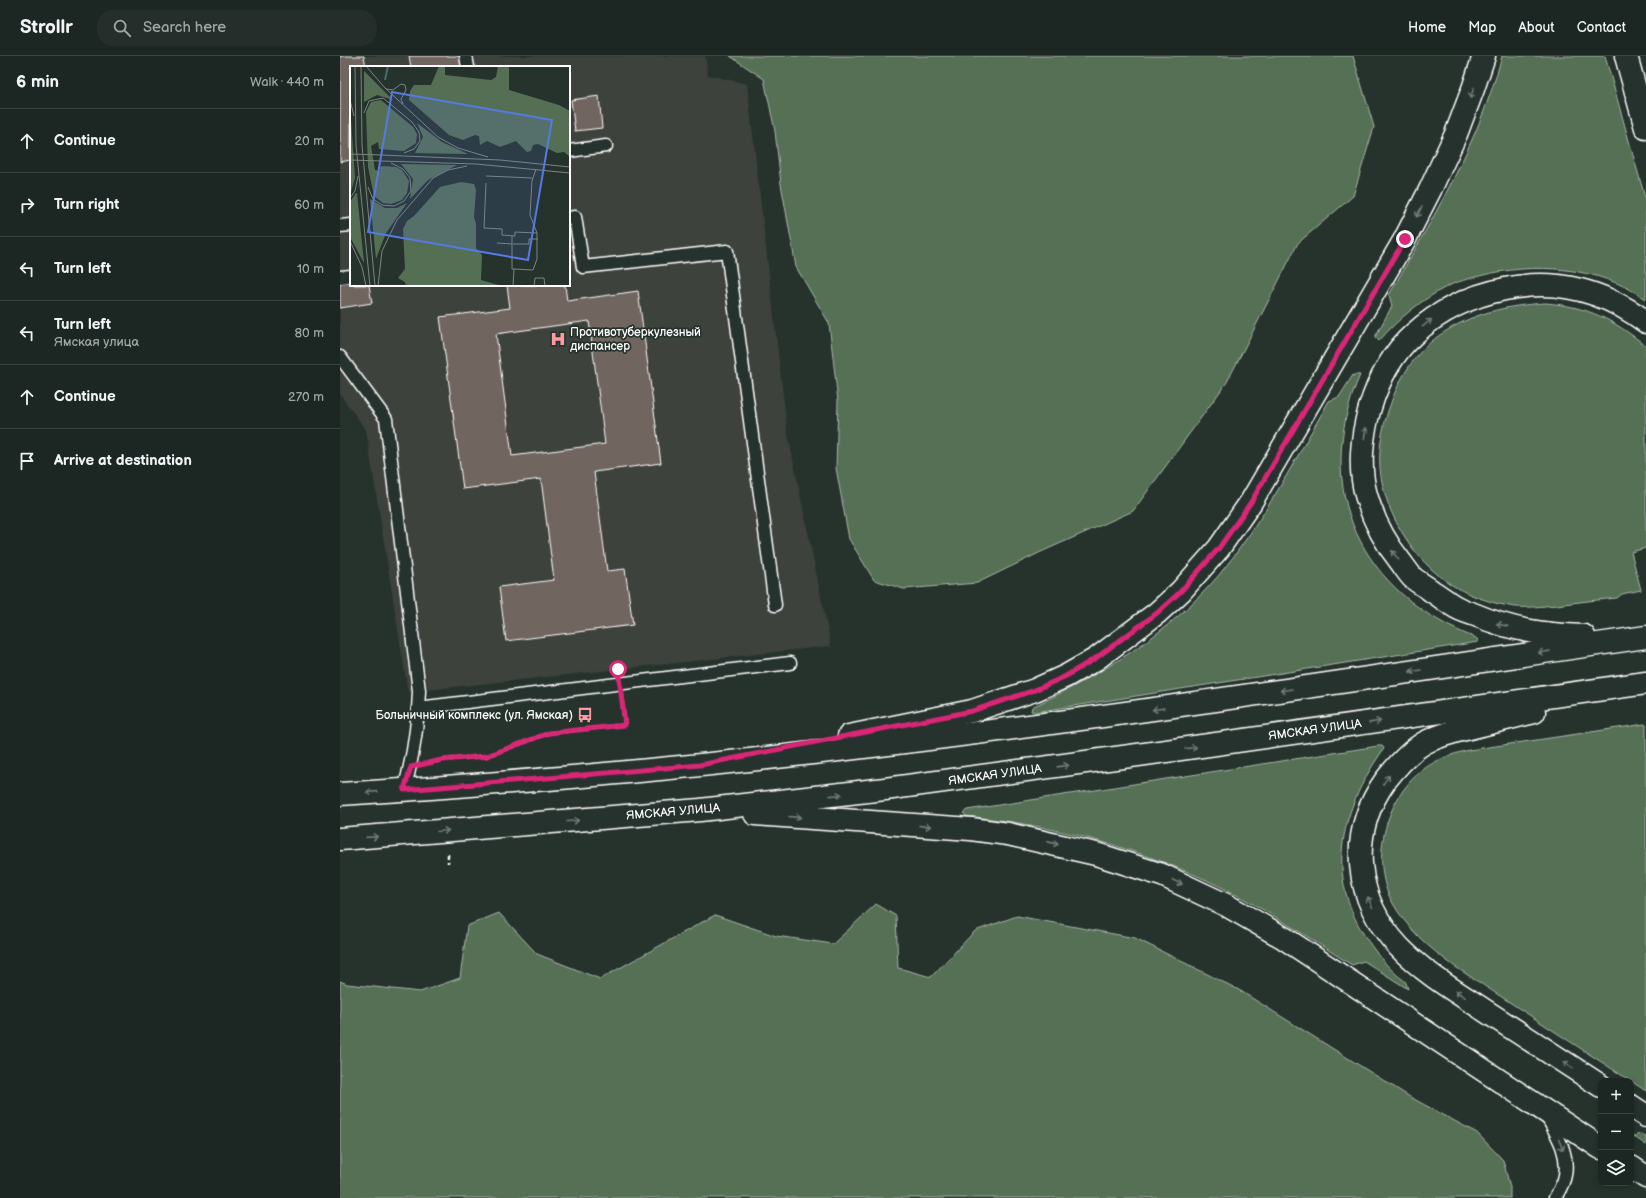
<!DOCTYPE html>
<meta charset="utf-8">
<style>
:root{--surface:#1c2622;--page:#252e2a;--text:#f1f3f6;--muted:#a0a5a5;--line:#3a4340}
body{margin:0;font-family:"Balsamiq Sans",sans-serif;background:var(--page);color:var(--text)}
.controls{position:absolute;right:12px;bottom:12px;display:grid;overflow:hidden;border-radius:8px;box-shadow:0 2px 6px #0003}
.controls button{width:36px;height:36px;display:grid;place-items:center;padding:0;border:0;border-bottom:1px solid var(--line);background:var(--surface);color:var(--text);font:20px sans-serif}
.stop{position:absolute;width:12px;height:12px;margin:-9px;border:3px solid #db2777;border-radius:50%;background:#fff}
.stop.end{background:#db2777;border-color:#fff;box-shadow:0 1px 4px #0008}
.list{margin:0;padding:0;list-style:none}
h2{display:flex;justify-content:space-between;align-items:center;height:52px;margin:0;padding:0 16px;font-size:17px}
h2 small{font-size:13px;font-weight:400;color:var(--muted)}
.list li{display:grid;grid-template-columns:26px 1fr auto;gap:12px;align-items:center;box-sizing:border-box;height:64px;padding:0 16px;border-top:1px solid var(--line)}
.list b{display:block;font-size:15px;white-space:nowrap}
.list p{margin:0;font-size:13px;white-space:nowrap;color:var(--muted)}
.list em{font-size:13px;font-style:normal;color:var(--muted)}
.icon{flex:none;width:22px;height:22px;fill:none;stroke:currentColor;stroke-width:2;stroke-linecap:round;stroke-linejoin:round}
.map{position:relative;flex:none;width:1306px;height:1142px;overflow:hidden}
header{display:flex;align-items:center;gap:24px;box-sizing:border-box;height:56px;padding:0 20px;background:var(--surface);border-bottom:1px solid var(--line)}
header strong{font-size:19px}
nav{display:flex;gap:22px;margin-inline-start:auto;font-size:14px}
.search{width:280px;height:36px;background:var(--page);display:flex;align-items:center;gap:10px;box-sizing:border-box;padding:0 14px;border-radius:16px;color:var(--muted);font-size:15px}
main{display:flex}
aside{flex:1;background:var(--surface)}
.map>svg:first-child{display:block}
.built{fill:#3c423c;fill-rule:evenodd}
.green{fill:#556f55;stroke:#aab7aa}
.building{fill:#71655e;stroke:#fff;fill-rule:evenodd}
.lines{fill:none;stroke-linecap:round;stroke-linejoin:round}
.lane-casing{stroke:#fff;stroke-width:15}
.primary-casing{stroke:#fff;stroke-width:25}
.highway-casing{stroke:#fff;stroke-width:25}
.path{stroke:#fff;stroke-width:2.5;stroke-dasharray:4 3;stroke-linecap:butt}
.lane{stroke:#26332d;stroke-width:12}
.primary{stroke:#26332d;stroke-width:22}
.highway{stroke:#26332d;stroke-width:22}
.oneway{stroke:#727a76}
.route{stroke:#db2777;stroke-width:5}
.labels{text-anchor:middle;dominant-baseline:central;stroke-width:3.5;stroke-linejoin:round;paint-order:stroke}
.poi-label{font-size:12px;fill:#fff;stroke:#26332d;text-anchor:start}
.street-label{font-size:12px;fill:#fff;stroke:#26332d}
.inset-river{fill:none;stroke:#476b6d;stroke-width:2}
.inset-road{fill:none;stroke:#7d8581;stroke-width:1}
.view{fill:#567ae2;fill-opacity:0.15;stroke:#567ae2;stroke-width:2}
.inset-edge{fill:none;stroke:#fff;stroke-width:2}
</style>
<header>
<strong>Strollr</strong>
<div class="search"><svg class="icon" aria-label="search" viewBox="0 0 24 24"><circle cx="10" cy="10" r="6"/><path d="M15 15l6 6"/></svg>Search here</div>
<nav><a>Home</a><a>Map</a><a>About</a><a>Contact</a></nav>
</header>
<main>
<aside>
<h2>6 min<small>Walk · 440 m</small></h2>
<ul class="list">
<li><svg class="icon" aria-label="ahead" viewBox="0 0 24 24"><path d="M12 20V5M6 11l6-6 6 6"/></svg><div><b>Continue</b></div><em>20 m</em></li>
<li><svg class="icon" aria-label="right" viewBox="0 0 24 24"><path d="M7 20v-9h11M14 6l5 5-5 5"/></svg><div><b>Turn right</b></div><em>60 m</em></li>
<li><svg class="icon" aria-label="left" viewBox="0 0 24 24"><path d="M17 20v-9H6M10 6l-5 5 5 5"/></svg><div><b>Turn left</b></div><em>10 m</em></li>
<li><svg class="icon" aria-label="left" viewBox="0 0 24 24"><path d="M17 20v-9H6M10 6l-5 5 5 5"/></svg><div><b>Turn left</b><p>Ямская улица</p></div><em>80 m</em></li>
<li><svg class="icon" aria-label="ahead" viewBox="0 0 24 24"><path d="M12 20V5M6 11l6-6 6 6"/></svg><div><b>Continue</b></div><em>270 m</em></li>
<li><svg class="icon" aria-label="arrive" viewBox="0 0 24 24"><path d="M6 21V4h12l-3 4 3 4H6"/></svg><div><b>Arrive at destination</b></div></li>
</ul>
</aside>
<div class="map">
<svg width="1306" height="1142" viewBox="0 0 1306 1142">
<rect width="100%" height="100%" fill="#26332d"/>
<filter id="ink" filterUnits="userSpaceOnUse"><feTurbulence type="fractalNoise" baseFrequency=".025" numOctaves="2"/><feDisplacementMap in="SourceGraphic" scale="8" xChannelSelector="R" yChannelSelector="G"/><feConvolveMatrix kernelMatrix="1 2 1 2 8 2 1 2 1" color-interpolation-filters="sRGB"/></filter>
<g filter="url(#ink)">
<path class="built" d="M 0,0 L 365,0 L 368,19 L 407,28 L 447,374 L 491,590 L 68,636 L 26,374 L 0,338 ZM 11,11 L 229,11 L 229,229 L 11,229 Z"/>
<g class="green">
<path d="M 390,0 L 1013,0 L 1034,71 L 1013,140 L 958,187 L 887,326 L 793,455 L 701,496 L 637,527 L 564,533 L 534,524 L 509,483 L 496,412 L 498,345 L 489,267 L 456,211 L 441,128 L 435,75 L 424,23 Z"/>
<path d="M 1162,0 L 1265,0 L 1306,145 L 1306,243 C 1258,210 1194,206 1139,220 C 1129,223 1118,225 1108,230 C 1081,244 1059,262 1039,285 L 1035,281 L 1052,250 L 1049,239 C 1093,162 1139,86 1162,0 Z"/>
<path d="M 1205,247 C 1247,250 1274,264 1306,290 L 1306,492 L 1291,496 L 1301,534 L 1282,538 L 1277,542 C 1257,544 1237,546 1217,549 C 1201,550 1184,553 1169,550 C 1153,547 1137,542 1123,535 C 1079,514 1044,460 1040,412 C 1038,389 1044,365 1052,344 C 1061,319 1076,297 1097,281 C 1131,257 1165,250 1205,247 Z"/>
<path d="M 1013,319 L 1020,319 C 970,433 1022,539 1136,582 L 1138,584 L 1138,586 L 695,656 L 691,655 L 692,651 C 759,620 830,577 879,519 C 923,466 955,404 989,345 L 999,341 Z"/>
<path d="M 1305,668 L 1306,669 L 1306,1035 L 1114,910 C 1089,892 1066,872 1051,844 C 1028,798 1049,730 1095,706 C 1106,700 1117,697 1129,694 Z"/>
<path d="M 1038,690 L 1042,690 L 1044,692 L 1043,694 C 998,758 983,825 1033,892 C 1040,902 1048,911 1057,919 C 1060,922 1065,924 1066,927 C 1067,929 1067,931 1068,933 L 1024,905 L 1012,909 C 969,882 926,853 879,830 C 800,792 714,769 626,760 L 623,757 L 627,754 Z"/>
<path d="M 536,848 L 556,860 L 558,912 L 591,921 L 635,875 L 677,860 L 795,882 L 899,934 L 1070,1041 L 1137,1077 L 1163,1104 L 1170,1131 L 1170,1142 L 0,1142 L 0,925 L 7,928 L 80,936 L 120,922 L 127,870 L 159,857 L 197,898 L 260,923 L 375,859 L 436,880 L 493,888 Z"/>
<path d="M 1301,1078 L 1306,1081 L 1306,1089 L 1293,1080 Z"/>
</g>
<g class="building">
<path d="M 0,0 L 24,0 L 26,11 L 11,11 L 11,104 L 0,106 Z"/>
<path d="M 69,0 L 121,0 L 122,11 L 71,11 Z"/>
<path d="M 259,40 L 262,72 L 235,75 L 231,44 Z"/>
<path d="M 11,224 L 11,229 L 29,229 L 32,247 L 0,252 L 0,226 Z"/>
<path d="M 167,229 L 225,229 L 227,245 L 298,235 L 321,407 L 254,416 L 267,515 L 285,513 L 293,569 L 166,585 L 159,531 L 214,524 L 201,423 L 123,433 L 100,261 L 170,252 ZM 249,265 L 265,388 L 172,400 L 156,278 Z"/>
</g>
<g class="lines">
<defs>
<g id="lane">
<path d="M 126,0 L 128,11"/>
<path d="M 229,95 L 266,90"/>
<path d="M 229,162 L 235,161 L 243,211 L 387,195 L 435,549"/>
<path d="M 0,170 L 11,169"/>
<path d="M 0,221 L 11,220"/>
<path d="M 0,301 L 46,363 L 79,635 C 78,668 73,702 64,734"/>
<path d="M 78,652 L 450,607"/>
<path d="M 1207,1061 C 1217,1079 1229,1097 1225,1119 C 1224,1127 1219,1135 1215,1142"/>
</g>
<g id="primary">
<path d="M 1244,580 C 1204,579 1171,574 1133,558 C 1127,556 1120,554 1114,550 C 1107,546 1100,540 1093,536 C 1087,531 1079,527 1073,522 C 1068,517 1064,510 1060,505 C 1044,485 1033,463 1026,439 C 1012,388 1034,313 1074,278 C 1100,254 1130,240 1165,233 C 1216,222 1264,235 1306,266"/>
<path d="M 1194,656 C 1174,661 1153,666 1133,671 C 1116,675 1099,679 1084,687 C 1069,696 1056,711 1045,725 C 1007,779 1015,844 1059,891 C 1084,917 1115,935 1144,954 C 1183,979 1222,1005 1261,1030"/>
<path d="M 509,680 L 632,655 L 695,634 L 726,620 L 756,603 L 817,557 L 841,535 L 879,492 L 911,446 L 1065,183 L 1090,134 L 1116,78 L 1133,33 L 1144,0"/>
<path d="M 0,738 C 180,727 361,711 540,689 C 796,658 1051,618 1306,581"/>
<path d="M 415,758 L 631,773 L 668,778 L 756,798 L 822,819 L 886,849 L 944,882 L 1261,1092"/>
<path d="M 0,783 L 360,754 L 545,733 L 805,698 L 1306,627"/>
<path d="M 1291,1050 L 1306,1060"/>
<path d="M 1291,1111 L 1306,1121"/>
</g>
<path id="highway" d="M 1286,0 L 1306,72"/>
</defs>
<use href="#lane" class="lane-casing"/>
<use href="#primary" class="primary-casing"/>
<use href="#highway" class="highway-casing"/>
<g class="path">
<path d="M 89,707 L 102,704 L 147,700 L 209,677 L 285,669 L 282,645"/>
<path d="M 108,798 L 108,807"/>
</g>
<use href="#lane" class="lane"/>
<use href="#primary" class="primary"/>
<use href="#highway" class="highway"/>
</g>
<defs><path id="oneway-shaft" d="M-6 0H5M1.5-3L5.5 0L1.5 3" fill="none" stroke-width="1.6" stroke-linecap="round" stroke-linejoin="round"/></defs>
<g class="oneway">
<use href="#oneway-shaft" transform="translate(1132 37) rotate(111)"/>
<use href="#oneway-shaft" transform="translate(1079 156) rotate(117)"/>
<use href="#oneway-shaft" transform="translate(1087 267) rotate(-39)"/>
<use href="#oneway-shaft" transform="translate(1025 377) rotate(-82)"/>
<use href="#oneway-shaft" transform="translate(1055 499) rotate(-128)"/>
<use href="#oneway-shaft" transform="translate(1162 569) rotate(-167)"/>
<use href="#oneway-shaft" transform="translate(1204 596) rotate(172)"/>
<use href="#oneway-shaft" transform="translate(1075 615) rotate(172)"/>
<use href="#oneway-shaft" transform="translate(946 634) rotate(172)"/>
<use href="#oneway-shaft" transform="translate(818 653) rotate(172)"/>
<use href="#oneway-shaft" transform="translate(1035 666) rotate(-8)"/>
<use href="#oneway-shaft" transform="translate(851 692) rotate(-8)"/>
<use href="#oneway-shaft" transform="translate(723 710) rotate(-8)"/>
<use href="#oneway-shaft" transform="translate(1046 724) rotate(-55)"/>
<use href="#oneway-shaft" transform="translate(32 736) rotate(176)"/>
<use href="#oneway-shaft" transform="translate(496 739) rotate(-6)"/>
<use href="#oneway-shaft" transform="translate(455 761) rotate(4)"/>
<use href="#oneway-shaft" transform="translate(233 765) rotate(-5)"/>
<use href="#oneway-shaft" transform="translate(585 770) rotate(4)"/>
<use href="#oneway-shaft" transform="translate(103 775) rotate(-5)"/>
<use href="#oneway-shaft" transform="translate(32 781) rotate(-4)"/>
<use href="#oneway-shaft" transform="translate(713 787) rotate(13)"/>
<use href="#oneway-shaft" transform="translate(837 826) rotate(24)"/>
<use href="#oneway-shaft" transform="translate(1030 846) rotate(-114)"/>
<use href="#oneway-shaft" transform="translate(1120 938) rotate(-147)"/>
<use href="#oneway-shaft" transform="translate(1228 1009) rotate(-147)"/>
<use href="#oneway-shaft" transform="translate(1221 1089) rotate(68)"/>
</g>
</g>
<g class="lines" filter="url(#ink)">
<path class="route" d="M 278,613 L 285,669 L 209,677 L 147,700 L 102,704 L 71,711 L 64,734 L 360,709 L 632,655 L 695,634 L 726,620 L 756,602 L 817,557 L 841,535 L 879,492 L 911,446 L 1065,183"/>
</g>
<defs>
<symbol id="hospital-bare" viewBox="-9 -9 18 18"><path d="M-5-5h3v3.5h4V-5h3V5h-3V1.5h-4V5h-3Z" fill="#ff9aa2" stroke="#26332d" stroke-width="2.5" paint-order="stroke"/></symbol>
<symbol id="bus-bare" viewBox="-9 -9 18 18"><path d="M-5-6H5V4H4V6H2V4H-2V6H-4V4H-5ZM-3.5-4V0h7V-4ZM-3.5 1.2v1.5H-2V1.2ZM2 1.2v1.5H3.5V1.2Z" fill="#ff9aa2" stroke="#26332d" stroke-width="2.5" paint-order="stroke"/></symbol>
</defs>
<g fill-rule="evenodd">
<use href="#hospital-bare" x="207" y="272" width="22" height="22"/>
<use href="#bus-bare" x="234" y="648" width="22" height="22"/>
</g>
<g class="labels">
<g class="poi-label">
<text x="230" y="276">Противотуберкулезный<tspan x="230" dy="14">диспансер</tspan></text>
<text x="233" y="659" text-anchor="end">Больничный комплекс (ул. Ямская)</text>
</g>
<g class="street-label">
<text transform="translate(975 674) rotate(-8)">ЯМСКАЯ УЛИЦА</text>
<text transform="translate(655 719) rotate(-8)">ЯМСКАЯ УЛИЦА</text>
<text transform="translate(333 756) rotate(-5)">ЯМСКАЯ УЛИЦА</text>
</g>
</g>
<g transform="translate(10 10)">
<rect width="220" height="220" fill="#26332d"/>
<path d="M 89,0 L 95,0 L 95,9 L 141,14 L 146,11 L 148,0 L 159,0 L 159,24 L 209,39 L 220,45 L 220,91 L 214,86 L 207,87 L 188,78 L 183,79 L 181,85 L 177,86 L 166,75 L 150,81 L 137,75 L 130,79 L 129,70 L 125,69 L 113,74 L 99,69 L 59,34 L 60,25 L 64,19 L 81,19 ZM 14,5 L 43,34 L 27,29 L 14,36 ZM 31,34 L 63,61 L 67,68 L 66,77 L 54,85 L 29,83 L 28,76 L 21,80 L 25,104 L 30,105 L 30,101 L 33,100 L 46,101 L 52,104 L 59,115 L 57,127 L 52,134 L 41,138 L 33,137 L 24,130 L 18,101 L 16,46 L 21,36 ZM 0,39 L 5,112 L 0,129 ZM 67,57 L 92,76 L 118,88 L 65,87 L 73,71 ZM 51,98 L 107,99 L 78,114 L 60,133 L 63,113 ZM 111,116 L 124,118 L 126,124 L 124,151 L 126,158 L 126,182 L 132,189 L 131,214 L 152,220 L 56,220 L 55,216 L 48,212 L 55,203 L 53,163 L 57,155 L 64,150 L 90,121 ZM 6,127 L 7,127 L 14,197 L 0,171 L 0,136 ZM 20,133 L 35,142 L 47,142 L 57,137 L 36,167 L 26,193 Z" fill="#556f55"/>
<path class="inset-river" d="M 35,14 L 38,0"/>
<path class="inset-road" d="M 5,0 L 6,79 L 20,220M 11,0 L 12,79 L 25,220M 16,0 L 35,22 L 88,71 L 108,82 L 138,91M 36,23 L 43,24 L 51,18 L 55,19 L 56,24 L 51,33 L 53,38M 0,34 L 4,50M 14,47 L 19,35 L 33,32 L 62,56 L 69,66 L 70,75 L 64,83 L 54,87M 0,88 L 32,89M 31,89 L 150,94 L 220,101M 0,94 L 126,98 L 220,107M 186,103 L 182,115 L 180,149 L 187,167M 136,110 L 182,112M 136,117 L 134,162 L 152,163 L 152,169 L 165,170 L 165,166 L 187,167 L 187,193 L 183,204 L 164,203 L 163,220 L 169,220M 18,121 L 23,133 L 32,139 L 44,140 L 54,135 L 61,125 L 60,112 L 53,103 L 41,97M 0,132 L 5,125 L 8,110M 162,170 L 162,203 L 164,203M 0,175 L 12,201 L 16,220M 147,177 L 162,178M 163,178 L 179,178 L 179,173 L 188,173M 28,220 L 32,185 L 47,154 L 83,112 L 98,104 L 117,100M 184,220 L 185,212 L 194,212 L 195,220"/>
<path class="view" d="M 42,26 L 202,54 L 178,194 L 18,166 Z"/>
<rect width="220" height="220" class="inset-edge"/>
</g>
</svg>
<div class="controls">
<button>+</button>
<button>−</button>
<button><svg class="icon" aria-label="layers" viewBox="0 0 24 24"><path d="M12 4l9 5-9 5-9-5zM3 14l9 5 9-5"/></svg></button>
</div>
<div class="stop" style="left:278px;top:613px"></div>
<div class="stop end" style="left:1065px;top:183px"></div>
</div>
</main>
